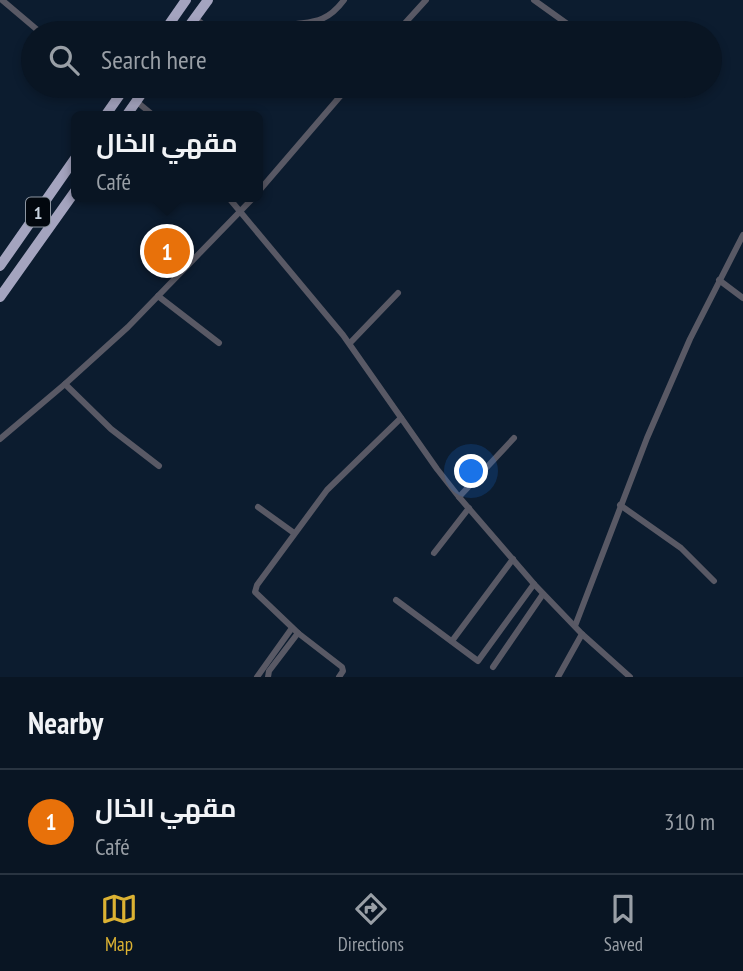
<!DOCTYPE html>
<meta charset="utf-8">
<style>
:root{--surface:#091523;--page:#121e2b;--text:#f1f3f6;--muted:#999fa6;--line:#293441;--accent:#dcb233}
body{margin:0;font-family:"PT Sans Narrow",Cairo,sans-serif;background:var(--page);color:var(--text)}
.you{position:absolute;left:472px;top:472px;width:24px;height:24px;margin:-18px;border:5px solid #fff;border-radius:50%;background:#1a73e8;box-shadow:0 0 0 10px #1a73e833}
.badge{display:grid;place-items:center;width:46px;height:46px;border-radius:50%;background:var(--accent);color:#fff;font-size:23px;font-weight:700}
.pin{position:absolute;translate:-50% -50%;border:4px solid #fff;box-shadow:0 2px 7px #0006}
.popup{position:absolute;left:71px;top:111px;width:192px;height:91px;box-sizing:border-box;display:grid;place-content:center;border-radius:10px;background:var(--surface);filter:drop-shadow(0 2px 5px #0005);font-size:23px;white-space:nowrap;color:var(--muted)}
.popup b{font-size:26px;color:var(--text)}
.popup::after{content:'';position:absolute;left:50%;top:100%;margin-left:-14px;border:14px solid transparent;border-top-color:var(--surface)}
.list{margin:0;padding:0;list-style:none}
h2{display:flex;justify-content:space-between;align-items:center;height:91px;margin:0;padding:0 28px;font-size:30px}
h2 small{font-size:23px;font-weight:400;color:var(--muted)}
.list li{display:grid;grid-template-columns:46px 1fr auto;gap:21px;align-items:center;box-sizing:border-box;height:105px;padding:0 28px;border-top:2px solid var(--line)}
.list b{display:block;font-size:26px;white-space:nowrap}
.list p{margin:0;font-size:23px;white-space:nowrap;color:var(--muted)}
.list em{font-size:23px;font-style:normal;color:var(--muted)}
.icon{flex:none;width:38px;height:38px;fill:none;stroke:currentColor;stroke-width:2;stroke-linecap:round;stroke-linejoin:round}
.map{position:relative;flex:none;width:743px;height:677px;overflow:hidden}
.search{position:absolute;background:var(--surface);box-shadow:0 4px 10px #0003;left:21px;right:21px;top:21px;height:77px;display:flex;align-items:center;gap:18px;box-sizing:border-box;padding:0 24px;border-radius:38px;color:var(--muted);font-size:26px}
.sheet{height:196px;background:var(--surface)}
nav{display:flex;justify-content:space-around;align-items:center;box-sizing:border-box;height:98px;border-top:2px solid var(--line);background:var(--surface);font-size:19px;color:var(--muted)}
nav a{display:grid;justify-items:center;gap:4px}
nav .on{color:var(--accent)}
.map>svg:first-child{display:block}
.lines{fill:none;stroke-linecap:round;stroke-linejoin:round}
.minor{stroke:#595965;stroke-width:6}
.trunk{stroke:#a4a4bf;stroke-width:10}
.labels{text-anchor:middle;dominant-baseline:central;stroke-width:6;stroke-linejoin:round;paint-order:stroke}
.shield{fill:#02070e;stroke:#8d96a2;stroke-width:2}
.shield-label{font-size:18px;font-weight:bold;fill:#c9d4e1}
</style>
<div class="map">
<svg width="743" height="677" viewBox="0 0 743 677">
<rect width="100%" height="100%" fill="#0c1c2f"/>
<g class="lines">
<g class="minor">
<path d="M 2,0 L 41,33"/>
<path d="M 534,0 L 580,33"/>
<path d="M 195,18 L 214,33"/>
<path d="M 274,33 C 297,15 319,34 344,0"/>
<path d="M 396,33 L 426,0"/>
<path d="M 109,86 L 120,94"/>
<path d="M 136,101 L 154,116"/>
<path d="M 258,192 L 349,86"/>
<path d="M 228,197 L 343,335 L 437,469 L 459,497 L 534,584 L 582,634 L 630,677"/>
<path d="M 719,280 L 743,298"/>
<path d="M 158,296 L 219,343"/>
<path d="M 350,343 L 398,293"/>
<path d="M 65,384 L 111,429 L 159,466"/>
<path d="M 0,439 L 65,384 L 128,327 L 254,197"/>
<path d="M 459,497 L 514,438"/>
<path d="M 620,505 L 681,548 L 714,581"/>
<path d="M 258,507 L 294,533"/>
<path d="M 434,553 L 469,508"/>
<path d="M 396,600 L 478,661 L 534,584"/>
<path d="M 575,626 L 647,438 L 690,339 L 743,235"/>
<path d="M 298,633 L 342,667 L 343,671 L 339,677"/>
<path d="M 452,641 L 513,559"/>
<path d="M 493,667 L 543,594"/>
<path d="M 257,677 L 292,628"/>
<path d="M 268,677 L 269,671 L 298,633 L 255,592 L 257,585 L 327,490 L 401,418"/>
<path d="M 558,677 L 582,634"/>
</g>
<g class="trunk">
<path d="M 163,33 L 186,0"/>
<path d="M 184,33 L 208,0"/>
<path d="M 105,116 L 126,86"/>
<path d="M 126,116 L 147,86"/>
<path d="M 0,266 L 76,157"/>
<path d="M 0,297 L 76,190"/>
</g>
</g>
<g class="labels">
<rect class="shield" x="26" y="197.5" width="24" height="29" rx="5"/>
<g class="shield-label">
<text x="38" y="212">1</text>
</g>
</g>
</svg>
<div class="you"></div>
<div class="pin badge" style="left:167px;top:251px;background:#e8710a">1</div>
<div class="popup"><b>مقهي الخال</b>Café</div>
<div class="search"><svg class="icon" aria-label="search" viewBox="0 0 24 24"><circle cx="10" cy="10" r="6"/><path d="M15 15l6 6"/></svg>Search here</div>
</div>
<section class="sheet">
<h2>Nearby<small></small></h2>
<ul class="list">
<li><span class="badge" style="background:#e8710a">1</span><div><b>مقهي الخال</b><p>Café</p></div><em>310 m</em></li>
</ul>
</section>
<nav>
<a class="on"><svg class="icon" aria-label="map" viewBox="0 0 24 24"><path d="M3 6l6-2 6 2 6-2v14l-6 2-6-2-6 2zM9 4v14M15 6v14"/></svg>Map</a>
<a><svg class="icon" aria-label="directions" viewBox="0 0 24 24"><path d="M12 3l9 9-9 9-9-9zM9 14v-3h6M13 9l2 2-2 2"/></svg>Directions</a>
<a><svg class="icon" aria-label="saved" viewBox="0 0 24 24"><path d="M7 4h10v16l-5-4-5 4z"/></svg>Saved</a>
</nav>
